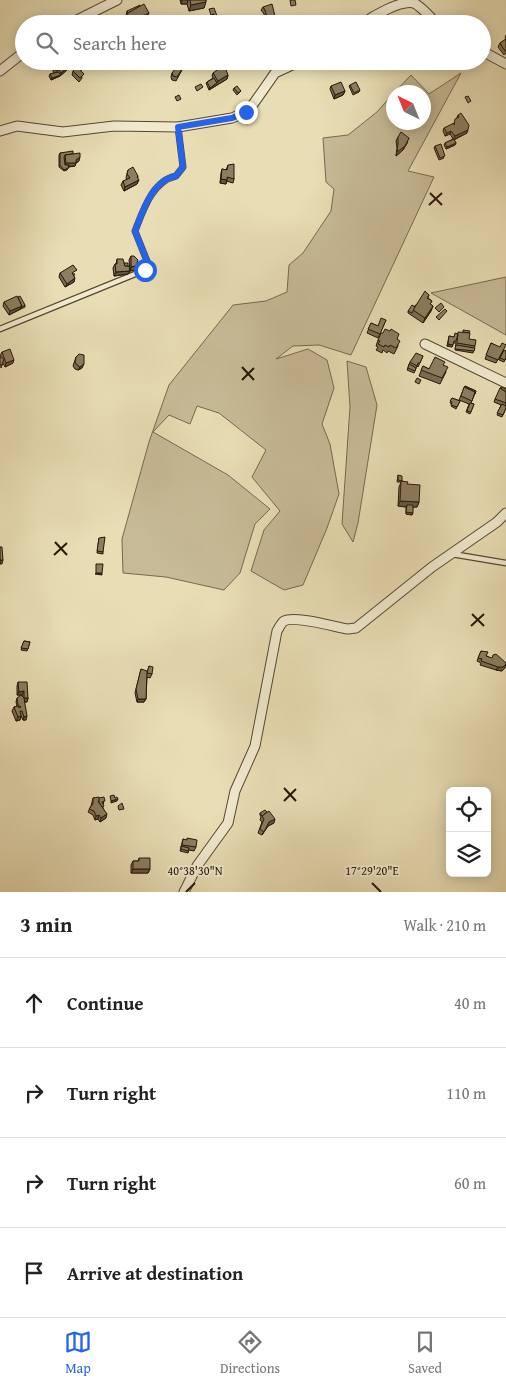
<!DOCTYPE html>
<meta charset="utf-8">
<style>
:root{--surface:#fff;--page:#f6f6f6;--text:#222;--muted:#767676;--line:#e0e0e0;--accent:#2563eb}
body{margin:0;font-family:"Gentium Book Plus",serif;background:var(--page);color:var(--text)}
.controls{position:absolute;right:15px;bottom:15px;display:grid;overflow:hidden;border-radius:8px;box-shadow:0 2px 12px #0003}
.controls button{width:45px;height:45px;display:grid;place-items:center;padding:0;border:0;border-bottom:1px solid var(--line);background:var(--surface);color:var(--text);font:25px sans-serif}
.compass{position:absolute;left:386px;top:85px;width:45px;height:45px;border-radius:50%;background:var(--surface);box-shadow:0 2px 12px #0003;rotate:317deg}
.stop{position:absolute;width:15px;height:15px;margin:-11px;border:4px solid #2563eb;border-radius:50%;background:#fff}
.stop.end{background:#2563eb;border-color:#fff;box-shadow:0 1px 5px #0008}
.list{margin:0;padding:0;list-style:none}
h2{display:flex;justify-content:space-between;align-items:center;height:65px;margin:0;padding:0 20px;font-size:21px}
h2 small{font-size:16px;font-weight:400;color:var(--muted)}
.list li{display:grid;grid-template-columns:32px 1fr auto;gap:15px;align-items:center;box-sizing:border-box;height:90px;padding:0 20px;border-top:1px solid var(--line)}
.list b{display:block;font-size:19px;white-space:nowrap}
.list em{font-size:16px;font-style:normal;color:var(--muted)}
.icon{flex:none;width:28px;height:28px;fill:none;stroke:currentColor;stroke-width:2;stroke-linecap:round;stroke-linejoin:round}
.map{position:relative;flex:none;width:506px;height:892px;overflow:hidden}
.search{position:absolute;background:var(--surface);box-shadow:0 2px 12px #0003;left:15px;right:15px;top:15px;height:55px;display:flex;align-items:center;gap:12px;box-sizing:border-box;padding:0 18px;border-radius:28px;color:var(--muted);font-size:19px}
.sheet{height:425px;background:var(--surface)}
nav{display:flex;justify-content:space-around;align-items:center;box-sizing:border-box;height:70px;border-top:1px solid var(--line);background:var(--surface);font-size:14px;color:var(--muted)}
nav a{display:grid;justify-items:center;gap:2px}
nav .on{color:var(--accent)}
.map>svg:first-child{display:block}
.green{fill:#c7bb97;stroke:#76694f}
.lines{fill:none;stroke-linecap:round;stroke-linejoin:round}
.lane-casing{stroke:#564832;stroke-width:7}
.street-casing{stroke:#564832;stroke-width:11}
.lane{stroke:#f0e9ce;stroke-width:4.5}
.street{stroke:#f0e9ce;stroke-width:9}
.wall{fill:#786c53;stroke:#261707}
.shaded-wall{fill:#615844;stroke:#261707}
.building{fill:#8b7e61;stroke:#261707}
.route{stroke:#2563eb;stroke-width:6}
.ticks{fill:none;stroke:#261707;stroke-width:2}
.ticks-label{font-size:12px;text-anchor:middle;fill:#261707;stroke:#f0e9ce;stroke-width:4;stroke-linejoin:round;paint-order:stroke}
</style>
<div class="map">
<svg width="506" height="892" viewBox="0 0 506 892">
<rect width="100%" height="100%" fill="#e8ddb4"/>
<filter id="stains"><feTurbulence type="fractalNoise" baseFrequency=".004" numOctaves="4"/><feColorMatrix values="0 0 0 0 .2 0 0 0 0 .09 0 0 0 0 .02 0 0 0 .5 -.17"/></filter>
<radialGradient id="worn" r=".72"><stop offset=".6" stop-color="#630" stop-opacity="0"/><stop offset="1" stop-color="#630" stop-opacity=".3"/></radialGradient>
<g class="green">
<path d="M 461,73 L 408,171 L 434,177 L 351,355 L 319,345 L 293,346 L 276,359 L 308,349 L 327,360 L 334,388 L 322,424 L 330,444 L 339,494 L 327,528 L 303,585 L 284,590 L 251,571 L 264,530 L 280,511 L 252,477 L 266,450 L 219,413 L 197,406 L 190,424 L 169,415 L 153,432 L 228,475 L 270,509 L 255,524 L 240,573 L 224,590 L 166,577 L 123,573 L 122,539 L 149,442 L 169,385 L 233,305 L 266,301 L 287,292 L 289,265 L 303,253 L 331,211 L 334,189 L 326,182 L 323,138 L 348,135 L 377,112 L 393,94 L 394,122 L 424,122 L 424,92 L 395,92 L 411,75 L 429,94 Z"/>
<path d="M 506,277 L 506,335 L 431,293 Z"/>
<path d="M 347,361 L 366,367 L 377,405 L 358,523 L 353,542 L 342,524 L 350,407 Z"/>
</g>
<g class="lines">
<defs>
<g id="lane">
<path d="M 0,329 L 145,270 L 149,266 L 135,231 C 143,211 152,181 176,176 L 183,167 L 178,127"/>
<path d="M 452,554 L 506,563"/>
</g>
<g id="street">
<path d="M 69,24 L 117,0"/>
<path d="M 362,24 C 373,16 400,0 414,3 C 422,7 430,17 437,24"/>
<path d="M 482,51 L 506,64"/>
<path d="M 0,71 L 24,52"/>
<path d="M 0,131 L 17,126 L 63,132 L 114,126 L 178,127 L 232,118 L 246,112 L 254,103 L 275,73 L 301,61"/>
<path d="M 425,344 L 506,383"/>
<path d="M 184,892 L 197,866 L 228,823 L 235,791 L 255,746 L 277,631 C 279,628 281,623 284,621 C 295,615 335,627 348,629 L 356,628 L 432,567 L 497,522 L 506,513"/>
</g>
</defs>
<use href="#lane" class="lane-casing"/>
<use href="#street" class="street-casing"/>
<use href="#lane" class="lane"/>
<use href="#street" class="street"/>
</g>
<g class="wall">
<path d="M 180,0 L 206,0 L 204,8 L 189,11 L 187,4 L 181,4 Z"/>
<path d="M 263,7 L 275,24 L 267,24 L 264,14 L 261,10 Z"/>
<path d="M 127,11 L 147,17 L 133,24 L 124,24 L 122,21 L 124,17 L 126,16 Z"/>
<path d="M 506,35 L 506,53 L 504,55 L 498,47 L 500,43 L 506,39 L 505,38 Z"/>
<path d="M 52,61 L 71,61 L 69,63 L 70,64 L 67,70 L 60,76 L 51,80 L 49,76 L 50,74 L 54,73 L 53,71 L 54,67 Z"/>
<path d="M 182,70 L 176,81 L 172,80 L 171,77 L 172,73 Z"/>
<path d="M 73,71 L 82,71 L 81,72 L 82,78 L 79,82 L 72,75 Z"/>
<path d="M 213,73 L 228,75 L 227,79 L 209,90 L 206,83 L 207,82 L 213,78 L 212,76 Z"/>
<path d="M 350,85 L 360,90 L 359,92 L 353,95 L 349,86 Z"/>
<path d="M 331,86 L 345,91 L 343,95 L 334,99 L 330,89 Z"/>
<path d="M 234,88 L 241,91 L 237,95 L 233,90 Z"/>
<path d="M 458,115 L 467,133 L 454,140 L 456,143 L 455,145 L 446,149 L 444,145 L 445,143 L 453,139 L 450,134 L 445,136 L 443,131 L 444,128 L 454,124 Z"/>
<path d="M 398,137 L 408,142 L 403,150 L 396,156 L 397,148 L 396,141 Z"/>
<path d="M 435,146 L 444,158 L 439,160 L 434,148 Z"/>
<path d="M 60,153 L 73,154 L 79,161 L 76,163 L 75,166 L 69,167 L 67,170 L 64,171 L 59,167 L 59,155 Z"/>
<path d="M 228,165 L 234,179 L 233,183 L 226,181 L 226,184 L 220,183 L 221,173 L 222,169 L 226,170 Z"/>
<path d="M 128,170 L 138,176 L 137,184 L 124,191 L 121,185 L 123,181 L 127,180 L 126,178 Z"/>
<path d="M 131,256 L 135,270 L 130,271 L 129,260 Z"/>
<path d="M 117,259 L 124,263 L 130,271 L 128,274 L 114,276 L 113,268 L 115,264 L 116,264 Z"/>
<path d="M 60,273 L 75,274 L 74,275 L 74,282 L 65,287 L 59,277 Z"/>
<path d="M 429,295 L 428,298 L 432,301 L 430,304 L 433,306 L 431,311 L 423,323 L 408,313 L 408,311 Z"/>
<path d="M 4,302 L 25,305 L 25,307 L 9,315 L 3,306 Z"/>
<path d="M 386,320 L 378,338 L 367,333 L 371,323 L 378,326 Z"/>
<path d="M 458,334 L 469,339 L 475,346 L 473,353 L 455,350 L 456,343 L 453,343 L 452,347 L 447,346 L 449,336 L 454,337 Z"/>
<path d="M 397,339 L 398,346 L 394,354 L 388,351 L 387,353 L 383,350 L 382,353 L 376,350 L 378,347 L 376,346 L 378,340 Z"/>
<path d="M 491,343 L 504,350 L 506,357 L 504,362 L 499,360 L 503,350 L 496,363 L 485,359 Z"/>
<path d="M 2,352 L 13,363 L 5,367 L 3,363 L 1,368 L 0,356 Z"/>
<path d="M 423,356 L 418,367 L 417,366 L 414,373 L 407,370 L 410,362 Z"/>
<path d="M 76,357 L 82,368 L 78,370 L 75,369 L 73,366 Z"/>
<path d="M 444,365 L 446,372 L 440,384 L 419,376 L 423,366 L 429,369 Z"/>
<path d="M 465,386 L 476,391 L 471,403 L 474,404 L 470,414 L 466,412 L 469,404 L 459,400 Z"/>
<path d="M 506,389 L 506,408 L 502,417 L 497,415 L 501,405 L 494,402 L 495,399 Z"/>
<path d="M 452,398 L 460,401 L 456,409 L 451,406 L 452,404 L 450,403 Z"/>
<path d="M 398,475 L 402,481 L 407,484 L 419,502 L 417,507 L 413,507 L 412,515 L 406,514 L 406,507 L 398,506 L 399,487 L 401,482 L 397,482 Z"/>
<path d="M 99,538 L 103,552 L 103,554 L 97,553 Z"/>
<path d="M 24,641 L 30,642 L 27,651 L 21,650 Z"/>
<path d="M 481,651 L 487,656 L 505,668 L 502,671 L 496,670 L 480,665 L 481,663 L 477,661 Z"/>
<path d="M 149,666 L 152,674 L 150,678 L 147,677 L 146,699 L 144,702 L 137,702 L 135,693 L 141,669 L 147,673 Z"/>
<path d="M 18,682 L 28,698 L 27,702 L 24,702 L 26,720 L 23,720 L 21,716 L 20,720 L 16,721 L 12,711 L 14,707 L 17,706 L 16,702 L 17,698 L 22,697 L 22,695 L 17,695 L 17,686 Z"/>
<path d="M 93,798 L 99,798 L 104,803 L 103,804 L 103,808 L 106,818 L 100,822 L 98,819 L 95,820 L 93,815 L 88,812 L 91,806 Z"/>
<path d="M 260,813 L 274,823 L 268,826 L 262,835 L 258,833 L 262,822 L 260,820 L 261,817 L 260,815 Z"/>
<path d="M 183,839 L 196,847 L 194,851 L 189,850 L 188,853 L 180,851 Z"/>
<path d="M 139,858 L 150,869 L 148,873 L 131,873 L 131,865 L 133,861 L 138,861 Z"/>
</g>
<g class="shaded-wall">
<path d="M 182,0 L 188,0 L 187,4 L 181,4 Z"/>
<path d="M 206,2 L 204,8 L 189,11 L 191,5 Z"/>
<path d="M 149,13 L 147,17 L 133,24 L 127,24 Z"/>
<path d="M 69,66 L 67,70 L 60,76 L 51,80 L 52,78 L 61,75 L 61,73 Z"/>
<path d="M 228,75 L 227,79 L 209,90 L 210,88 L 217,83 L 218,81 Z"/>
<path d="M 345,91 L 343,95 L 334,99 L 335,95 Z"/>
<path d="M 468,130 L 467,133 L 453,140 L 455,136 Z"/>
<path d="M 451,131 L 450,134 L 445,136 L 447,133 Z"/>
<path d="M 409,138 L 403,150 L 396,156 L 397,152 Z"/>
<path d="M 456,143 L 455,145 L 446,149 L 447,147 Z"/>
<path d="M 80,157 L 79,161 L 76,163 L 75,166 L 64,167 L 66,163 L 76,160 Z"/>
<path d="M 221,179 L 227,180 L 226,184 L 220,183 Z"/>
<path d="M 139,180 L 137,184 L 124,191 L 125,187 Z"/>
<path d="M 136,266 L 135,270 L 130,271 L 131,267 Z"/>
<path d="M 130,271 L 128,274 L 114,276 L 116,272 Z"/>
<path d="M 75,278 L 74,282 L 65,287 L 67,284 Z"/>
<path d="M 22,306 L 20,309 L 9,315 L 10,311 Z"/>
<path d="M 433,306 L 431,311 L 423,323 L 425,318 Z"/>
<path d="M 448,344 L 453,345 L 452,347 L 447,346 Z"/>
<path d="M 14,360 L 13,363 L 5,367 L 6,363 Z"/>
<path d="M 84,364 L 82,368 L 78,370 L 80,367 Z"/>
<path d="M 400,501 L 419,502 L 417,507 L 407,507 L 407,505 L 406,507 L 398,506 Z"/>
<path d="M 406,512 L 413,513 L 412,515 L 406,514 Z"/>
<path d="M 0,560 L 3,560 L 2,564 L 0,564 Z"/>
<path d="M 96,573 L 102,573 L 102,575 L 95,574 Z"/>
<path d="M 506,664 L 505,668 L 502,671 L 496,670 L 498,667 Z"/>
<path d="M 24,691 L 22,695 L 17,695 L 19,692 Z"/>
<path d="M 24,698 L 28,698 L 27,702 L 23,702 Z"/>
<path d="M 138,699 L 146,699 L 144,702 L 137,702 Z"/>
<path d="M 21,716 L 20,720 L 16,721 L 18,717 Z"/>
<path d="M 27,716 L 26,720 L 23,720 L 24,717 Z"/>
<path d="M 118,799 L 117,801 L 111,803 L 111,801 Z"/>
<path d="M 107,814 L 106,818 L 100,822 L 101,818 Z"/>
<path d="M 99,815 L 98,819 L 95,820 L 96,816 Z"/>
<path d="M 275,819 L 274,823 L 268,826 L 262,835 L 269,822 Z"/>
<path d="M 133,869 L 150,869 L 148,873 L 131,873 Z"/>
</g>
<g class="building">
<path d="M 190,0 L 206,0 L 206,2 L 191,5 Z"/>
<path d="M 290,0 L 295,0 L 296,5 L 291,6 Z"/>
<path d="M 144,4 L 149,13 L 127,24 L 124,17 L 128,15 L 127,13 Z"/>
<path d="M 272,4 L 276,20 L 275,24 L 269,24 L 265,10 L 263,7 Z"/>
<path d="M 140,5 L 140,6 L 128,13 L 127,11 Z"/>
<path d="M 214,8 L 217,16 L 214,17 L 214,14 L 211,15 L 209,9 Z"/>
<path d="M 295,18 L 296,22 L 291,24 L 290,19 Z"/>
<path d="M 506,39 L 506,50 L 505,51 L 500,43 Z"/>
<path d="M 55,61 L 66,61 L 70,64 L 69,66 L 61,73 L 59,70 L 56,71 L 54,67 L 56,64 Z"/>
<path d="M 80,64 L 83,67 L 80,70 L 84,74 L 80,78 L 73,71 Z"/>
<path d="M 182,65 L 184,66 L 177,77 L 173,76 L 172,73 L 175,69 Z"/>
<path d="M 224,65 L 228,75 L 218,81 L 213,73 Z"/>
<path d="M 58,72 L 61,75 L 52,78 L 50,74 Z"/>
<path d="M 214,78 L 217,83 L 210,88 L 207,82 Z"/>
<path d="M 341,82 L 345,91 L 335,95 L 331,86 Z"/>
<path d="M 356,82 L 360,90 L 354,93 L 350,85 Z"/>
<path d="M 201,84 L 203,87 L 197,91 L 195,87 Z"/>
<path d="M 237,86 L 241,91 L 238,93 L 234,88 Z"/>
<path d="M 179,95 L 181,99 L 177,101 L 175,97 Z"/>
<path d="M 468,96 L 471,101 L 468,103 L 465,97 Z"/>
<path d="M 461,113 L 469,125 L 468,130 L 455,136 L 451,131 L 447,133 L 444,128 L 454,123 L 454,125 L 455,119 L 459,117 L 458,115 Z"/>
<path d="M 401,132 L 409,138 L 405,146 L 397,152 L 398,144 L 398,137 Z"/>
<path d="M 454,139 L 456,143 L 447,147 L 445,143 Z"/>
<path d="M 441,144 L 445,156 L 440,158 L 435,146 Z"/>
<path d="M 73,151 L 73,154 L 65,155 L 64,157 L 65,165 L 69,165 L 68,168 L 64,170 L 60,165 L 60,153 Z"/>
<path d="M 80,153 L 80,157 L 76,160 L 76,163 L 66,163 L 65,155 Z"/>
<path d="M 234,164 L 234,179 L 227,177 L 227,180 L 221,179 L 222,169 L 227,170 L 228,165 Z"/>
<path d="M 133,167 L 138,176 L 137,177 L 139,180 L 125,187 L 123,181 L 130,178 L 127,174 L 128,170 Z"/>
<path d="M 131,256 L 134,256 L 138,260 L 136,266 L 131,267 Z"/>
<path d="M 117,259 L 123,259 L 125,266 L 129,266 L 130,271 L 116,272 L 115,264 L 117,264 Z"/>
<path d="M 124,263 L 128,263 L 128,266 L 125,266 Z"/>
<path d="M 73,265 L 77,270 L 72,273 L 75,278 L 67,284 L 60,273 Z"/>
<path d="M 425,291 L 429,295 L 427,298 L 432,301 L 430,304 L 433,306 L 425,318 L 413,310 Z"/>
<path d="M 17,296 L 22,306 L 10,311 L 4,302 Z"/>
<path d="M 20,296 L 25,305 L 21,308 L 22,306 L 18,297 Z"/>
<path d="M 441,303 L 444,307 L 439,312 L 435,308 Z"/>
<path d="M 412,305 L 415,307 L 412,313 L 408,311 Z"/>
<path d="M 445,309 L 447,311 L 439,320 L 436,317 Z"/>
<path d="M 381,318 L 386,320 L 380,334 L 368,329 L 371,323 L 378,326 Z"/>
<path d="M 385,329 L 390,331 L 391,329 L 399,334 L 397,339 L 400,341 L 396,348 L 390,345 L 389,347 L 385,345 L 384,347 L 378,344 L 380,341 L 378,340 L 381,333 L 383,333 Z"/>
<path d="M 463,330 L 470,331 L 469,333 L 463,332 Z"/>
<path d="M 458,332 L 470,333 L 469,339 L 476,340 L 475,346 L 457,343 Z"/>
<path d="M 455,333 L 458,334 L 456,341 L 454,341 L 453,345 L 448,344 L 449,336 L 454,337 Z"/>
<path d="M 491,343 L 500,347 L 502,343 L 506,345 L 498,360 L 486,355 Z"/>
<path d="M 456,345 L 475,348 L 474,351 L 455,349 Z"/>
<path d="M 10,349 L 14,360 L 6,363 L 2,352 Z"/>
<path d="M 504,350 L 506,351 L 506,357 L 505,360 L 500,358 Z"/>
<path d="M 416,353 L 423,356 L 420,363 L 418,363 L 417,366 L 410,362 Z"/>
<path d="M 79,354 L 84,355 L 84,364 L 80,367 L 77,365 L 75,362 L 76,357 Z"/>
<path d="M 0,357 L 1,357 L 4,359 L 2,365 L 0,365 Z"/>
<path d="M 435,357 L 445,362 L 443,365 L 448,367 L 442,378 L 421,370 L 423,366 L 429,369 Z"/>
<path d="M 409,364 L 416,368 L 415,371 L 408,368 Z"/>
<path d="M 417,378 L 421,380 L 419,384 L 415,382 Z"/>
<path d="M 465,386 L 476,391 L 475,394 L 475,392 L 465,387 Z"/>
<path d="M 464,387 L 475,392 L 472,401 L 461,396 Z"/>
<path d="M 501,387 L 506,389 L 506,392 L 500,388 Z"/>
<path d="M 500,388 L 506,392 L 506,403 L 495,399 Z"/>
<path d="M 452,398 L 460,401 L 457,407 L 451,405 L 452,402 L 450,401 Z"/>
<path d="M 470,403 L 474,404 L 471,412 L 467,411 Z"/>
<path d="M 502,404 L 506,406 L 506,408 L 503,415 L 497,413 Z"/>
<path d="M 398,475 L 402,476 L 402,481 L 398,480 Z"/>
<path d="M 401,481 L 408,482 L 407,484 L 420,485 L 419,502 L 400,501 Z"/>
<path d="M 407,505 L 413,505 L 413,513 L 406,512 Z"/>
<path d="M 105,537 L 103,552 L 97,551 L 99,538 Z"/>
<path d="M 0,547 L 2,547 L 3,560 L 0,560 Z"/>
<path d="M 96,564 L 103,564 L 102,573 L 96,573 Z"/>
<path d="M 24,641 L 30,642 L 28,649 L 21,648 Z"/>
<path d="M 481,651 L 488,652 L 486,656 L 492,658 L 493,655 L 496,654 L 506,663 L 506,664 L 503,667 L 498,667 L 481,661 L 482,659 L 478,658 Z"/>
<path d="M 149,666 L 153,667 L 152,674 L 147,673 Z"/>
<path d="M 141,669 L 147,671 L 146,699 L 138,699 L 136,689 Z"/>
<path d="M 18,682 L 27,682 L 28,698 L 24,698 L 24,691 L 19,692 Z"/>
<path d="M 21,695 L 24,698 L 27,716 L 24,717 L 22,711 L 20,711 L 21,716 L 18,717 L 14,707 L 18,706 L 19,708 L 21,707 L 18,705 L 17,698 Z"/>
<path d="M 114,795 L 115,798 L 117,797 L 118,799 L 111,801 L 110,796 Z"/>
<path d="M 99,797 L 100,801 L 98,801 L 107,814 L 101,818 L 99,815 L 96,816 L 94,811 L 89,809 L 93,804 L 93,798 Z"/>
<path d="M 104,797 L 105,801 L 102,802 L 104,806 L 102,807 L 99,802 L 99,798 Z"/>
<path d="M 122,803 L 124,809 L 119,810 L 118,806 Z"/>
<path d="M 265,810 L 267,812 L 262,816 L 260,813 Z"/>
<path d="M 269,811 L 275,819 L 269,822 L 264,832 L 260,829 L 264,819 L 262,816 Z"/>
<path d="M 187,838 L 197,840 L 196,847 L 182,845 L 183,839 L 187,840 Z"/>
<path d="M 181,846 L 189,848 L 188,851 L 181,849 Z"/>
<path d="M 139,858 L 150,858 L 150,869 L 133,869 L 133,861 L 139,861 Z"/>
</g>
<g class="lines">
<path class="route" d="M 145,270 L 149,266 L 135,231 C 143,211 152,180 176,176 L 183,167 L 178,127 L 232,118 L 246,112"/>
</g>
<path class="ticks" d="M 430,193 L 442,205M 429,205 L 442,193M 242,367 L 254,380M 242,380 L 254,368M 55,542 L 67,555M 54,555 L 67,543M 472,614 L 484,626M 471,626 L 484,614M 284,788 L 296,801M 284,801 L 296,789M 372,883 L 381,892M 186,892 L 195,883"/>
<g class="ticks-label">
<text x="372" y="875">17°29'20"E</text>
<text x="195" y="875">40°38'30"N</text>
</g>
<rect width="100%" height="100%" filter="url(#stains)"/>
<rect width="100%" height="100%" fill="url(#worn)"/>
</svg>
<div class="controls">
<button><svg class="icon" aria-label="locate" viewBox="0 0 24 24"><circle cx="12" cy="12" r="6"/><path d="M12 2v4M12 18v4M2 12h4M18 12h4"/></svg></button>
<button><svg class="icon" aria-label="layers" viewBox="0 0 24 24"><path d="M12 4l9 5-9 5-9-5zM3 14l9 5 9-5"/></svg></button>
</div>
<svg class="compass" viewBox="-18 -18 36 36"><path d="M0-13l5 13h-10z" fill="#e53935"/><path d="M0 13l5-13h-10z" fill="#767676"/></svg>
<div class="stop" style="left:145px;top:270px"></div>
<div class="stop end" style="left:246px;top:112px"></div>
<div class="search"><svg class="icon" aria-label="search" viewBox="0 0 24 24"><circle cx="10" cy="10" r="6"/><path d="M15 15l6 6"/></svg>Search here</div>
</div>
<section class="sheet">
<h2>3 min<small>Walk · 210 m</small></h2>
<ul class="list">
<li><svg class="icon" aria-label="ahead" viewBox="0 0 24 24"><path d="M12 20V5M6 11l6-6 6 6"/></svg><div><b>Continue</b></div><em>40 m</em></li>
<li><svg class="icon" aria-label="right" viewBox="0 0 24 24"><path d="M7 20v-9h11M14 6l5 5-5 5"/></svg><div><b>Turn right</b></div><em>110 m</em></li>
<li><svg class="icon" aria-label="right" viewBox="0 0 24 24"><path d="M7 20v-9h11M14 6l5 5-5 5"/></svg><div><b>Turn right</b></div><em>60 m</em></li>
<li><svg class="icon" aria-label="arrive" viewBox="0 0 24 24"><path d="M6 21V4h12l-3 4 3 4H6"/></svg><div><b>Arrive at destination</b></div></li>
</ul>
</section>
<nav>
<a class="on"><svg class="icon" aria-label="map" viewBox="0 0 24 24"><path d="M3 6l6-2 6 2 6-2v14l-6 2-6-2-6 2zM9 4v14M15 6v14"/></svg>Map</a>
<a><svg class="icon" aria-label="directions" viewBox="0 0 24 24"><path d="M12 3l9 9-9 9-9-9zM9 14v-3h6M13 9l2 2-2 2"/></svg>Directions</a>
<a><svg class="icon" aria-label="saved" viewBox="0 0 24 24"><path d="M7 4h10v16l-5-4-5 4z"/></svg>Saved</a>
</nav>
